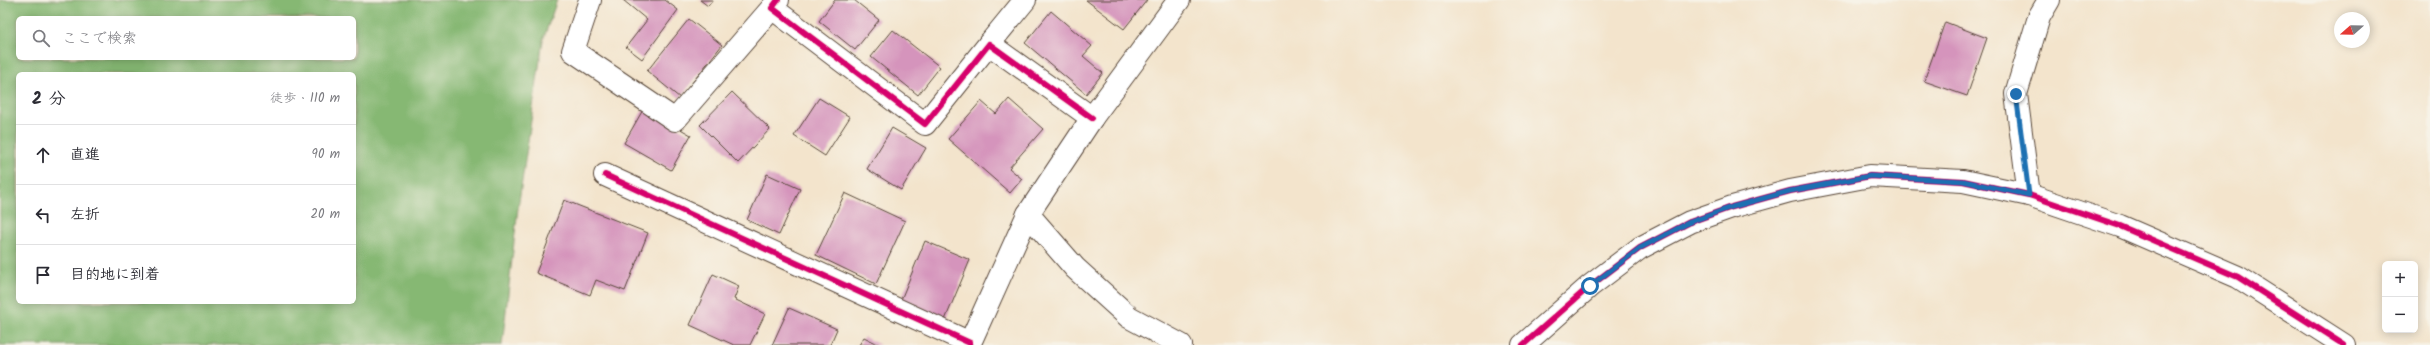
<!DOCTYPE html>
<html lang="ja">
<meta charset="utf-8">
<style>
:root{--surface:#fff;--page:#f2f2f3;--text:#2b2b33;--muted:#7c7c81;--line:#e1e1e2}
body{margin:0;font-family:Kalam,"Klee One",sans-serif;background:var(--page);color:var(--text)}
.controls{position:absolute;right:12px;bottom:12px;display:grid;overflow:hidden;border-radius:6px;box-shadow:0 2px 10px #0003}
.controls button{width:36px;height:36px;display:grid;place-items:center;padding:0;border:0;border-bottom:1px solid var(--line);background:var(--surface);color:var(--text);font:20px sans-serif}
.compass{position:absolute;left:2334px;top:12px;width:36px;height:36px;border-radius:50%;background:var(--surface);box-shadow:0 2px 10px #0003;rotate:250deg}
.stop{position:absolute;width:12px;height:12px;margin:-9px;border:3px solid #1f6fb2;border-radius:50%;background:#fff}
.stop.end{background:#1f6fb2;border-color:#fff;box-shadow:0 1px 4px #0008}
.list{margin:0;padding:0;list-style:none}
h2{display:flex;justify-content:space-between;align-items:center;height:52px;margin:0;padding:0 16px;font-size:17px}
h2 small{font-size:13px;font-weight:400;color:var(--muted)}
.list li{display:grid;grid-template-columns:26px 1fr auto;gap:12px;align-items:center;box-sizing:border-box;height:60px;padding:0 16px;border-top:1px solid var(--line)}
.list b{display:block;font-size:15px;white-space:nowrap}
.list em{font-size:13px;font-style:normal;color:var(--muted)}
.icon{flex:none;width:22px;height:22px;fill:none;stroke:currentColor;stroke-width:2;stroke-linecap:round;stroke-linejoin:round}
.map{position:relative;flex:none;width:2430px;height:345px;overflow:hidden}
.search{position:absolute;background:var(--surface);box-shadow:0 2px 10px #0003;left:16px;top:16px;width:340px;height:44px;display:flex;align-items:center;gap:10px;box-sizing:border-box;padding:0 14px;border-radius:6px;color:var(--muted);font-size:15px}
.panel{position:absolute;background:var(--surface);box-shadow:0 2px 10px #0003;left:16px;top:72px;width:340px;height:232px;border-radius:6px}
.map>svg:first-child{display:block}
.forest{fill:#86b873;stroke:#607148;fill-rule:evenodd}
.building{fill:#d594bc}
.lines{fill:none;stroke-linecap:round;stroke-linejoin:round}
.minor-casing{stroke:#574638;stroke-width:24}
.minor{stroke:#fff;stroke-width:22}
.cycleway-casing{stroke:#f7f3e8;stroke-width:8}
.cycleway{stroke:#d6006c;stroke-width:6}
.route{stroke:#1f6fb2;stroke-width:5}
</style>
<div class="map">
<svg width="2430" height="345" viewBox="0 0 2430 345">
<rect width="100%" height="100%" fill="#f7f3e8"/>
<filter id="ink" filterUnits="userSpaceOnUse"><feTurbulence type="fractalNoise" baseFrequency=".025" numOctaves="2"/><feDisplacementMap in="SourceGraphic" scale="8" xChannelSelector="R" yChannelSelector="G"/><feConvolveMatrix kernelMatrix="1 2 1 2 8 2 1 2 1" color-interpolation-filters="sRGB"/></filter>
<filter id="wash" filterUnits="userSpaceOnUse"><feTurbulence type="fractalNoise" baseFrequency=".012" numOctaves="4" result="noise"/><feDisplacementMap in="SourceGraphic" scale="16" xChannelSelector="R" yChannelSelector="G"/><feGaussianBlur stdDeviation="0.9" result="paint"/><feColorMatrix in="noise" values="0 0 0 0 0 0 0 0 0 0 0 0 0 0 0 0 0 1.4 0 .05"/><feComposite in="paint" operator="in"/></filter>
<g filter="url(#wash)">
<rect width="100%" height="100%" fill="#f3e4cc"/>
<path class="forest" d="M 0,0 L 557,0 L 543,40 L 518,208 L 502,345 L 0,345 ZM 18,18 L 354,18 L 354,58 L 18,58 ZM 18,74 L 354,74 L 354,302 L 18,302 Z"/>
<g id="blocks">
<g class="building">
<path d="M 623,0 L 665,0 L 678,10 L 642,59 L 626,47 L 647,20 Z"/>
<path d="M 700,0 L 713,0 L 708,6 Z"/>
<path d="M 835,0 L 854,0 L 879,20 L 855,50 L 819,21 Z"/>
<path d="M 1086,0 L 1147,0 L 1124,29 Z"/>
<path d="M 1051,11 L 1092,46 L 1083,56 L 1103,73 L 1086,94 L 1025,43 Z"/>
<path d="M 689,19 L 722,45 L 680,98 L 647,71 Z"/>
<path d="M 1945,22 L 1987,38 L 1967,96 L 1924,81 Z"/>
<path d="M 893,30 L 940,67 L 918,95 L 871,57 Z"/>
<path d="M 732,92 L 770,129 L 738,163 L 700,125 Z"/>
<path d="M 819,98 L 850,117 L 825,156 L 794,136 Z"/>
<path d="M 1009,99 L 1043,129 L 1009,168 L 1022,179 L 1010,193 L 948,139 L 981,101 L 996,114 Z"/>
<path d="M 644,108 L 691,135 L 671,170 L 624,143 Z"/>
<path d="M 892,128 L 926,148 L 901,190 L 867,169 Z"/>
<path d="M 767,174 L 800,189 L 779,235 L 747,220 Z"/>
<path d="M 845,193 L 905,221 L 876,284 L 816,255 Z"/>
<path d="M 564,200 L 648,233 L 625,291 L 596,280 L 590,295 L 536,273 Z"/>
<path d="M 925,241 L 970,260 L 945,320 L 900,302 Z"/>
<path d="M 713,274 L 739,286 L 734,299 L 765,314 L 750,345 L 734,345 L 690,325 Z"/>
<path d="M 789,308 L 837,329 L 830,345 L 772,345 Z"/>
<path d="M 864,337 L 880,345 L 859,345 Z"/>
</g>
</g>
</g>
<g filter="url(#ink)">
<use href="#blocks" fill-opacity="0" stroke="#574638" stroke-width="1"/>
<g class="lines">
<defs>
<g id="minor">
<path d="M 590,0 L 573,51 L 675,120 L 772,8"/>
<path d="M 778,0 L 772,8 L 925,124 L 989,44 L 1092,118"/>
<path d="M 989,44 L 1025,0"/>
<path d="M 605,175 L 970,343"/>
<path d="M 2029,195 L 2016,94 L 2039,17 L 2049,0"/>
<path d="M 1028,214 L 1075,268 L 1129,317 L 1181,345"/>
<path d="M 969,345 L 1028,214 L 1092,118 L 1179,0"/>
<path d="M 1523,345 L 1590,286 L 1640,248 L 1690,222 L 1732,207 L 1790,191 L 1870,176 L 1963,181 L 2029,195 L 2120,226 L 2238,277 L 2344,345"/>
</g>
</defs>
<use href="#minor" class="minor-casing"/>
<use href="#minor" class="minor"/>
<defs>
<g id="cycleway">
<path d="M 778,0 L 772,8 L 925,124 L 989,44 L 1092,118"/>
<path d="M 605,175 L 970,343"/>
<path d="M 1523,345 L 1590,286 L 1640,248 L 1690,222 L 1732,207 L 1790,191 L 1870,176 L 1963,181 L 2029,195 L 2120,226 L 2238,277 L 2344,345"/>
</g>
</defs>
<use href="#cycleway" class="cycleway-casing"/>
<use href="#cycleway" class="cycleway"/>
</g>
</g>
<g class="lines" filter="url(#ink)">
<path class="route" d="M 1590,286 L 1640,248 L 1690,222 L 1732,207 L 1790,191 L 1870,176 L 1963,181 L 2029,195 L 2016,94"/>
</g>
</svg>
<div class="controls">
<button>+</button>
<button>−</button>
</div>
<svg class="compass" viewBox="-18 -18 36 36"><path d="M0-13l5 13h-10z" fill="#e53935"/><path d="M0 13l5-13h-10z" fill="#7c7c81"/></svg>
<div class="stop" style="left:1590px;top:286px"></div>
<div class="stop end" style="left:2016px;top:94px"></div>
<div class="search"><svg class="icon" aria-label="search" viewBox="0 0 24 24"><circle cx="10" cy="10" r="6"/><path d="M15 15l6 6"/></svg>ここで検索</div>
<section class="panel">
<h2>2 分<small>徒歩 · 110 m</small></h2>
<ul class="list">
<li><svg class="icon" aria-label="ahead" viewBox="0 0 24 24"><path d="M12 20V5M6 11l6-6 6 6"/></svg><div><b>直進</b></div><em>90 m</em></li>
<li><svg class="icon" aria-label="left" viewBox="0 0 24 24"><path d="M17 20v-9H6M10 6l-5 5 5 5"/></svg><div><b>左折</b></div><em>20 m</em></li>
<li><svg class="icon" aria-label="arrive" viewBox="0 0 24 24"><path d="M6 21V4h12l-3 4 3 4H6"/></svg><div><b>目的地に到着</b></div></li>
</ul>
</section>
</div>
